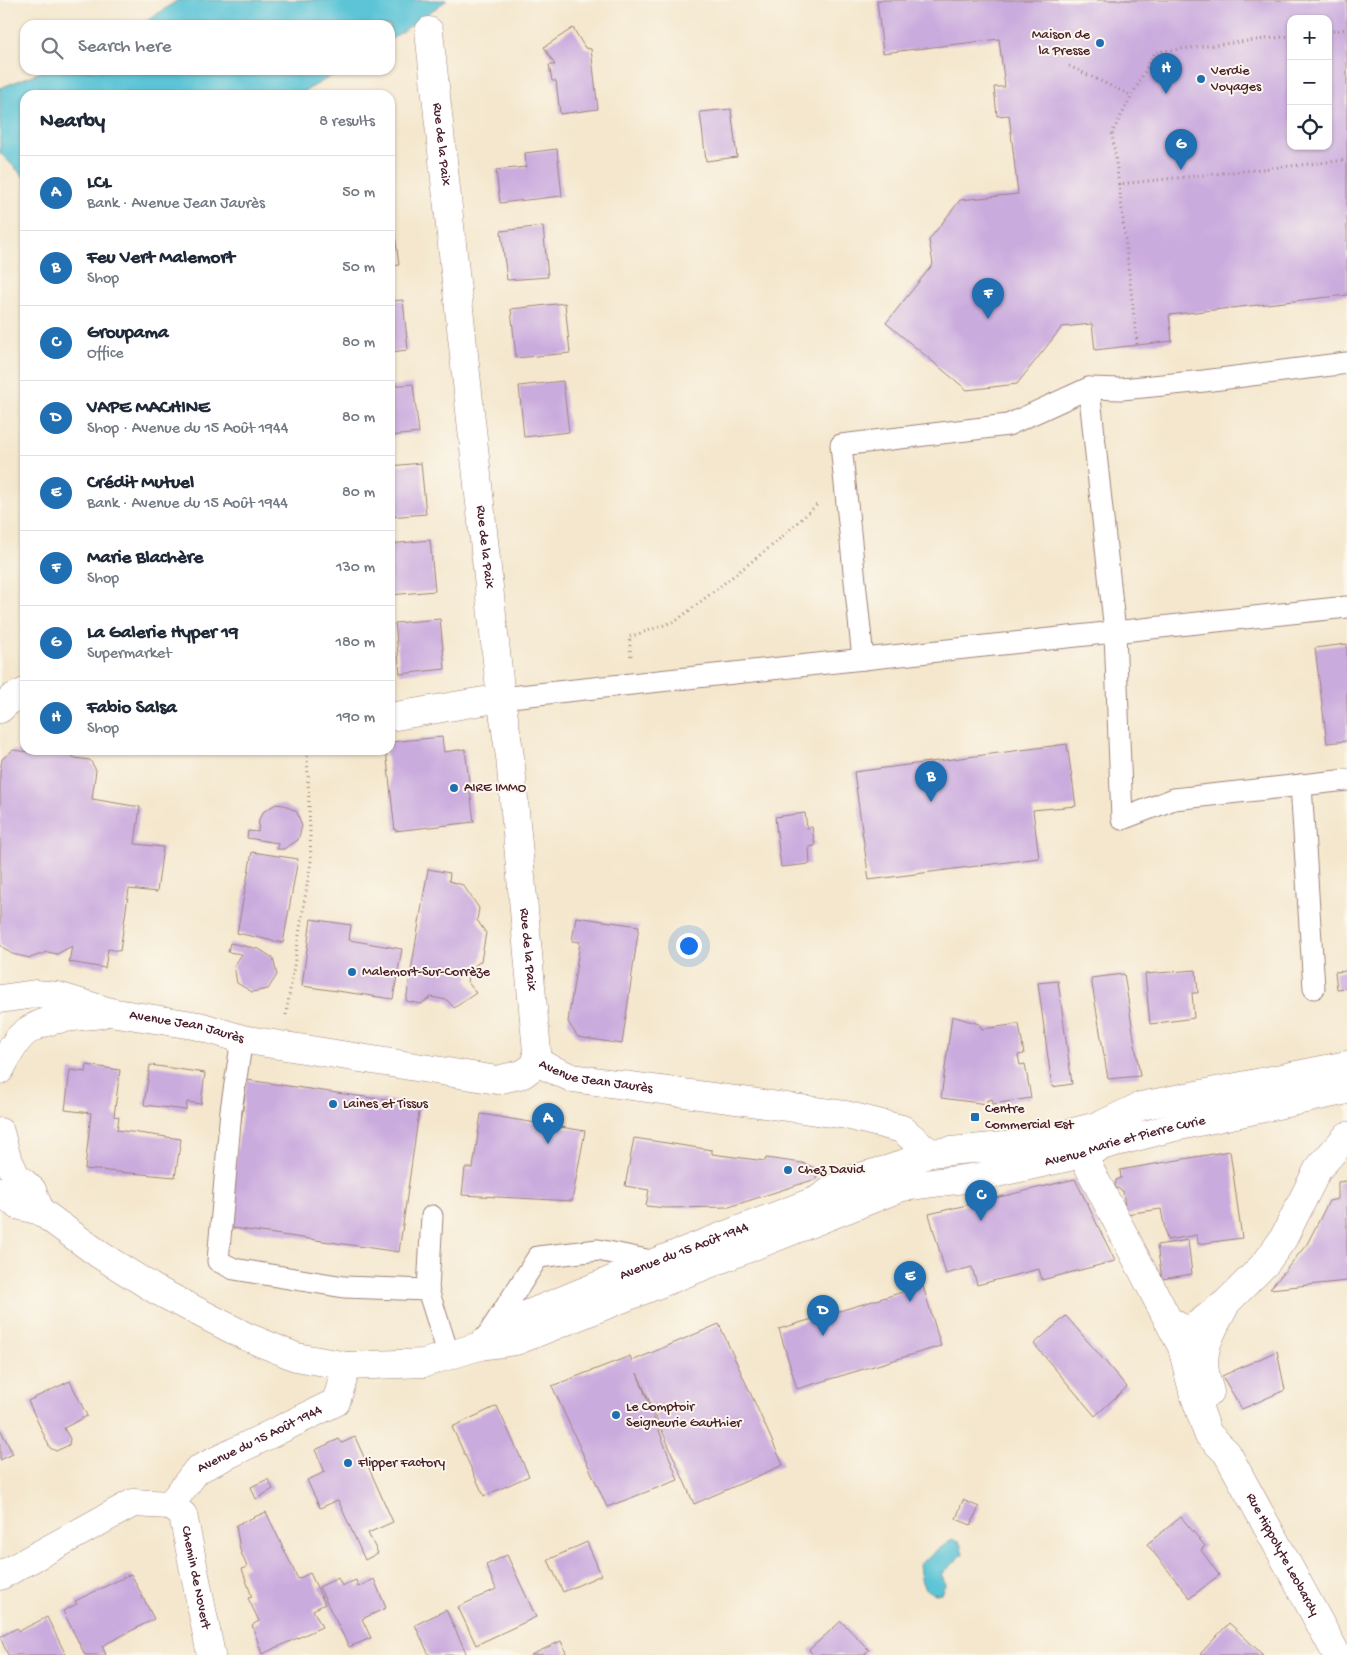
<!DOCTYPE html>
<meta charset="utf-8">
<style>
:root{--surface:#fff;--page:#f6f6f7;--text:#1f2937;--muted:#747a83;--line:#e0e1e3;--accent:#1f6fb2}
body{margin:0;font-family:"Gochi Hand",sans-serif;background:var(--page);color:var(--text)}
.controls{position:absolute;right:15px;top:15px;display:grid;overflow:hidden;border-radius:10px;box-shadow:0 1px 4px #0004}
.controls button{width:45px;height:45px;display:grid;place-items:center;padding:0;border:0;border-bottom:1px solid var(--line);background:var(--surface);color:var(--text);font:25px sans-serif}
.you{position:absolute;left:688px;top:945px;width:18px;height:18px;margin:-12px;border:4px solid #fff;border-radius:50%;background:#1a73e8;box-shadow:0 0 0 8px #1a73e833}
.badge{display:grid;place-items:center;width:32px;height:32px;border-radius:50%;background:var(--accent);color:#fff;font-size:16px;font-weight:700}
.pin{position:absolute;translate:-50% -41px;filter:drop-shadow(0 1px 2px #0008)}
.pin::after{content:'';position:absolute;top:26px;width:18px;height:15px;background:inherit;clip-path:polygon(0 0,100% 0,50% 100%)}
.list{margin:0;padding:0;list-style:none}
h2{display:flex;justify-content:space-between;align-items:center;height:65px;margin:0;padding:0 20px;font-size:21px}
h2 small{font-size:16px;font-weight:400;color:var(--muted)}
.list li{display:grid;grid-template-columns:32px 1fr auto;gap:15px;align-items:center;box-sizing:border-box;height:75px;padding:0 20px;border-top:1px solid var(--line)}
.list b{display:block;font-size:19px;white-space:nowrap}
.list p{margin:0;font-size:16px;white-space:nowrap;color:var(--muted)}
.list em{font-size:16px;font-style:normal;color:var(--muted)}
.icon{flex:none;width:28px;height:28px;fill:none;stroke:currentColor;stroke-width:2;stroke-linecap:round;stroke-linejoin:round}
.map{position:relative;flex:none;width:1347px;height:1655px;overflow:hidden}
.search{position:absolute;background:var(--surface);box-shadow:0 1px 4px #0004;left:20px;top:20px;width:375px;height:55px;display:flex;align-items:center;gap:12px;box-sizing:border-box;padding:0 18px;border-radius:15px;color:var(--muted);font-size:19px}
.panel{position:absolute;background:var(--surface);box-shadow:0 1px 4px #0004;left:20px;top:90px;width:375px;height:665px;border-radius:15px}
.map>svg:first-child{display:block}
.water{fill:#5bc4d6;stroke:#527280}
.building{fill:#caabde;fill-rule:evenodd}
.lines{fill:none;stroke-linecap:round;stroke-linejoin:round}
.service-casing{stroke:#9f837c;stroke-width:23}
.minor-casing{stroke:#9f837c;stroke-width:29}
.primary-casing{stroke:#9f837c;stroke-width:29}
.path{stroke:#9f837c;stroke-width:3;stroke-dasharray:1 4;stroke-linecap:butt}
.service{stroke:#fff;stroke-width:21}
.minor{stroke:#fff;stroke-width:28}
.primary{stroke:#fff;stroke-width:28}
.poi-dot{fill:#1f6fb2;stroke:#fbf7ec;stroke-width:2}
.labels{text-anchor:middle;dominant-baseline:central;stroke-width:4;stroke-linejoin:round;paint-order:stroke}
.poi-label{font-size:14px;fill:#4a1f2b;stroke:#fbf7ec;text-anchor:start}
.street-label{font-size:14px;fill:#4a1f2b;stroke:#fbf7ec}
</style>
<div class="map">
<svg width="1347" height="1655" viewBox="0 0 1347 1655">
<rect width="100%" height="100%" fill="#fbf7ec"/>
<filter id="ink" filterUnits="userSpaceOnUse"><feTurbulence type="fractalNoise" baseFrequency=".02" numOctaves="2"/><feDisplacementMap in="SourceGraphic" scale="10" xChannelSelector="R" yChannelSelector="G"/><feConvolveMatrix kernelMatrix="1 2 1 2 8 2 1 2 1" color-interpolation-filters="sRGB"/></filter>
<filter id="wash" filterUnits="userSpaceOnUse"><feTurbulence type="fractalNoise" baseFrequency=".0096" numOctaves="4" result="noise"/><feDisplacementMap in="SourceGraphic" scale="20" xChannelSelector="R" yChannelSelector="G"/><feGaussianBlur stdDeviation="1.12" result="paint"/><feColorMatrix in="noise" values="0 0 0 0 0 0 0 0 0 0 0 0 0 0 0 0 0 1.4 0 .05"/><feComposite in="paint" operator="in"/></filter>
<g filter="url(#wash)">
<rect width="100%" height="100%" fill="#f4e7cd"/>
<g class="water">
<path d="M 178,0 L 447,0 L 390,40 L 390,25 L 141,25 Z"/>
<path d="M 46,70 L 342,70 L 298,95 L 25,95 L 25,178 L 0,153 L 0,88 Z"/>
<path d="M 952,1539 L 960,1543 L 963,1554 L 942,1574 L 945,1585 L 941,1593 L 936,1594 C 920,1589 921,1579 919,1565 Z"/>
</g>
<g id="blocks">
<g class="building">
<path d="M 877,0 L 1347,0 L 1347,295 L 1169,315 L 1172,341 L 1095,350 L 1092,324 L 1062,327 L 1017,384 L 967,390 L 886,323 L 933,264 L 929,240 L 960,200 L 1018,194 L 1009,115 L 997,116 L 994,87 L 1005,87 L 999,39 L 883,53 ZM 1291,19 L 1328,19 L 1328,146 L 1291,146 Z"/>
<path d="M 573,28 L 585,48 L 591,49 L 598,109 L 560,114 L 556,81 L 552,81 L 549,65 L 555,65 L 544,47 Z"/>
<path d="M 731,109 L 737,157 L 706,161 L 700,112 Z"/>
<path d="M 557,149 L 562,196 L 500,203 L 496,170 L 526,167 L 525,153 Z"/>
<path d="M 390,218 L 393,218 L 399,265 L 390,266 Z"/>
<path d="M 543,226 L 548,277 L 507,280 L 501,231 Z"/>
<path d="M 403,300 L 408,350 L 390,352 L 390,301 Z"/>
<path d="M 565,303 L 570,353 L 516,358 L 511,309 Z"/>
<path d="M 563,381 L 569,432 L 524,437 L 519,386 Z"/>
<path d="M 413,384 L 419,433 L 390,436 L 390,386 Z"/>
<path d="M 421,463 L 426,514 L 390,517 L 390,466 Z"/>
<path d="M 430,540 L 435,591 L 390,595 L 390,544 Z"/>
<path d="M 440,619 L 445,669 L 400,674 L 395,623 Z"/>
<path d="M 1347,644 L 1347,741 L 1327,743 L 1315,648 Z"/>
<path d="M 442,737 L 444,752 L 465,749 L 474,822 L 395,831 L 386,750 L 390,750 L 390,742 Z"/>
<path d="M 1067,744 L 1076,806 L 1033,810 L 1039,858 L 869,880 L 854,772 Z"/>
<path d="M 13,750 L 29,752 L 63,750 L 75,758 L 90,760 L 96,770 L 92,799 L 140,807 L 135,844 L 163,847 L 157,892 L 129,889 L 120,951 L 108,949 L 105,968 L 69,962 L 72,946 L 57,954 L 47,952 L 30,958 L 12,954 L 0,945 L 0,771 L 2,759 Z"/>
<path d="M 276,804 L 284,805 L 297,812 L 302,826 L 298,840 L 284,849 L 277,849 L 278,843 L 247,838 L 248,831 L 258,832 L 259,819 L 263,812 Z"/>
<path d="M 805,813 L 807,828 L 812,827 L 815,846 L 809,847 L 810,864 L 781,867 L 775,817 Z"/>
<path d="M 252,852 L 298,859 L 283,943 L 237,933 Z"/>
<path d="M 428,869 L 450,873 L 449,881 L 463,885 L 479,908 L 477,920 L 486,933 L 481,961 L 470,969 L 467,981 L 476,993 L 454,1008 L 447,1000 L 431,997 L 421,1004 L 406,1001 Z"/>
<path d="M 576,917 L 639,926 L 622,1044 L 578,1037 L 568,1022 L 580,942 L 572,941 Z"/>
<path d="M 311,919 L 351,925 L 349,940 L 402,949 L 393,999 L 302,986 Z"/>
<path d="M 230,943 L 259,949 L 273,958 L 277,975 L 268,989 L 252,992 L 237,983 L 234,966 L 242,954 L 228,952 Z"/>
<path d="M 1196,970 L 1198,993 L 1192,993 L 1194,1018 L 1150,1024 L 1145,974 Z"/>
<path d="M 1347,971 L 1347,988 L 1337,989 L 1335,972 Z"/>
<path d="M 1124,974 L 1140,1076 L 1108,1079 L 1091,978 Z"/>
<path d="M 1058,981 L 1072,1084 L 1052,1087 L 1038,983 Z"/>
<path d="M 952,1016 L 979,1024 L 982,1029 L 1019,1024 L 1024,1054 L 1018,1055 L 1020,1065 L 1025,1064 L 1031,1098 L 993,1104 L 992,1099 L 987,1100 L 987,1104 L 941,1098 Z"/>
<path d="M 87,1065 L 120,1070 L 114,1116 L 119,1117 L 117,1130 L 181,1139 L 175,1177 L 85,1169 L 91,1113 L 65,1110 L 70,1070 L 86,1072 Z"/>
<path d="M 150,1065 L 205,1073 L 201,1104 L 187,1102 L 186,1110 L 144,1105 Z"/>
<path d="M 247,1080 L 420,1105 L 399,1252 L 226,1227 Z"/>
<path d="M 481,1114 L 585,1131 L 572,1201 L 462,1195 L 465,1168 L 473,1168 Z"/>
<path d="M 634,1138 L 712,1150 L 712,1154 L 765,1161 L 766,1158 L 802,1163 L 817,1169 L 816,1179 L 729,1207 L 666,1208 L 646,1206 L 649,1190 L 625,1186 Z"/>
<path d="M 1230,1151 L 1242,1238 L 1198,1244 L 1197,1235 L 1167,1240 L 1161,1209 L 1126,1214 L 1123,1191 L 1115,1187 L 1116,1180 L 1121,1178 L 1120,1170 Z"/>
<path d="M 1075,1179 L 1115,1261 L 1042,1280 L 1039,1269 L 977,1285 L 972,1267 L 946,1274 L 929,1214 Z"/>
<path d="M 1347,1181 L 1347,1281 L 1270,1289 L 1307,1244 L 1329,1201 L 1338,1199 L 1338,1182 Z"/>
<path d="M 1188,1240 L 1192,1274 L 1162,1279 L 1157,1245 Z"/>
<path d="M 923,1286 L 941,1346 L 797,1389 L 779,1329 Z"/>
<path d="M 1066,1316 L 1127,1387 L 1095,1416 L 1034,1344 Z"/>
<path d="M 719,1324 L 783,1465 L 694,1504 L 637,1373 L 678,1480 L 607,1507 L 552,1386 L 630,1356 L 632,1361 Z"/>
<path d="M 1277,1351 L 1285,1390 L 1242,1409 L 1222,1376 Z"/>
<path d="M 70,1381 L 87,1416 L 64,1428 L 70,1439 L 69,1445 L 56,1451 L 50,1448 L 28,1401 Z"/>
<path d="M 497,1406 L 529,1476 L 484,1496 L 452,1427 Z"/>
<path d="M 0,1429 L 13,1454 L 0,1460 Z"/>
<path d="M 355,1437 L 393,1522 L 368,1533 L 378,1553 L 365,1560 L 338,1500 L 320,1508 L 307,1480 L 325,1472 L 315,1450 L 339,1439 L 342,1443 Z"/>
<path d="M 268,1479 L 273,1489 L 256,1499 L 251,1487 Z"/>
<path d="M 963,1500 L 979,1507 L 971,1525 L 956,1519 Z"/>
<path d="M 266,1512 L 298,1579 L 310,1573 L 325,1604 L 313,1610 L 322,1627 L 262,1654 L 252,1625 L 259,1621 L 248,1598 L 252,1597 L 242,1569 L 247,1567 L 240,1550 L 236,1525 Z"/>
<path d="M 1181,1517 L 1205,1546 L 1201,1550 L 1219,1575 L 1190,1598 L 1147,1544 Z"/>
<path d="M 587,1542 L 601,1575 L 563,1592 L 548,1560 Z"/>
<path d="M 507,1555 L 536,1617 L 476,1645 L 458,1607 L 496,1589 L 486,1565 Z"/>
<path d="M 131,1574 L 154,1619 L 102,1646 L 106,1655 L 85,1655 L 63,1611 L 77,1604 L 75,1601 Z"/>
<path d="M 338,1578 L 342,1586 L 356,1580 L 358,1587 L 374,1579 L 386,1608 L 362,1619 L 371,1638 L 349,1647 L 319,1587 Z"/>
<path d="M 446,1610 L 463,1646 L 467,1655 L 429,1655 L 415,1625 Z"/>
<path d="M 47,1617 L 66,1655 L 8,1655 L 0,1637 L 17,1628 L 19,1631 Z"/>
<path d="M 841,1621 L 869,1650 L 865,1653 L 867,1655 L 813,1655 L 809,1650 Z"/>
<path d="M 1229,1623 L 1241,1634 L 1263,1655 L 1202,1655 L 1200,1654 Z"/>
<path d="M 561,1641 L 566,1653 L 561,1655 L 531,1655 Z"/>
</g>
</g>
</g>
<g filter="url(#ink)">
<use href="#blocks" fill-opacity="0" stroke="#9f837c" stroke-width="1"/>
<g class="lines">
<defs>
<g id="service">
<path d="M 1089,388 L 1115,632 L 1122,819 L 1174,799 L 1347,780"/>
<path d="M 863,659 L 841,445 L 1008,425 L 1089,388 L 1122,389 L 1204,381 L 1347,363"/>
<path d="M 501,698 L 1347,607"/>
<path d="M 1301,785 L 1314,988"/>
<path d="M 242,1039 L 231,1110 L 218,1261 L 234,1269 L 344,1287 L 428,1290 L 449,1356"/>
<path d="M 428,1290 L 432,1216"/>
<path d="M 489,1333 L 538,1257 L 598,1250 L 656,1262"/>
</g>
<g id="minor">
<path id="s1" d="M 429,31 L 501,698 L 510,757 L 538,1063"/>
<path d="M 0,709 L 12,698 L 25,692"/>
<path d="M 390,717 L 501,698"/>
<path id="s2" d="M 0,999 L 35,994 L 57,996 L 110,1012 L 199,1026 L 242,1039 L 497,1080 L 523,1074 L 538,1063"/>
<path id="s3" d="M 538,1063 L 572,1078 L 846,1115 L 902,1129 L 930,1153"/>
<path d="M 0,1070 C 7,1058 14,1040 26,1032 C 46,1017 77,1017 101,1014"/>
<path d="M 1082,1154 L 1168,1320 L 1183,1329 L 1193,1328 L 1227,1302 L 1265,1264 L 1283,1239 L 1318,1169 L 1347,1136"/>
<path id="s4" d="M 1168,1320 L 1182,1347 L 1193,1391 L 1208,1434 L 1227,1453 L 1337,1655"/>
<path d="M 1210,1392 C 1197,1356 1207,1339 1224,1308"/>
<path id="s5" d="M 170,1505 L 197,1470 L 336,1402 L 347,1366"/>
<path id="s6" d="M 170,1505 L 183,1515 L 211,1655"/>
<path d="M 0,1576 L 133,1503 L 170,1505"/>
</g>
<g id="primary">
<path d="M 0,1132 L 6,1155 L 16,1176 L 32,1190 L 40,1211"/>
<path id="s7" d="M 0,1191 L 17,1205 L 40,1211 L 100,1255 L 156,1290 L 245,1336 L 296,1357 L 347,1366 L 424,1363 L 480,1346 L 516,1341 L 902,1187 L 979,1177 L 1082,1154 L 1105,1145 L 1175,1127 L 1347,1090"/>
<path id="s8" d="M 481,1345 L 509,1322 L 656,1262 L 817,1200 L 845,1181 L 893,1168 L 930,1153 L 1024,1144 L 1101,1125 L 1141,1106 L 1347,1065"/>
</g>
</defs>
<use href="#service" class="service-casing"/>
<use href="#minor" class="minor-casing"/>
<use href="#primary" class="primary-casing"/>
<g class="path">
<path d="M 1328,32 L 1347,29"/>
<path d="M 1069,66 L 1132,96"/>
<path d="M 1119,184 L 1112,133 L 1155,52 L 1291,36"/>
<path d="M 1137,344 L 1119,184 L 1347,160"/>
<path d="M 631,656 L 629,637 L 676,621 L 774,544 L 819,503"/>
<path d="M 286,1015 L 311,861 L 307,750"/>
</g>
<use href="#service" class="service"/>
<use href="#minor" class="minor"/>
<use href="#primary" class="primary"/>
</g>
</g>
<g class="poi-dot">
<circle cx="1100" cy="43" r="5"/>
<circle cx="1201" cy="79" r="5"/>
<circle cx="454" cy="788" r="5"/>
<circle cx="352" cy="972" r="5"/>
<circle cx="333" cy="1104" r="5"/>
<rect x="970" y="1112" width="10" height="10" rx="2.5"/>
<circle cx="788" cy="1170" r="5"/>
<circle cx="616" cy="1415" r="5"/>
<circle cx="348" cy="1463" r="5"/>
</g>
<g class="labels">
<g class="poi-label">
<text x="1090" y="35" text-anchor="end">Maison de<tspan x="1090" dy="16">la Presse</tspan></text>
<text x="1211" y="71">Verdie<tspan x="1211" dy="16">Voyages</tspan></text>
<text x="464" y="788">AIRE IMMO</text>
<text x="362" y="972">Malemort-Sur-Corrèze</text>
<text x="343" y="1104">Laines et Tissus</text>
<text x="985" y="1109">Centre<tspan x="985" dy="16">Commercial Est</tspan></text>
<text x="798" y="1170">Chez David</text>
<text x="626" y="1407">Le Comptoir<tspan x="626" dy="16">Seigneurie Gauthier</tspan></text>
<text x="358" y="1463">Flipper Factory</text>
</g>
<g class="street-label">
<text stroke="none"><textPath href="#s1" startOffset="114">Rue de la Paix</textPath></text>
<text stroke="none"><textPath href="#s1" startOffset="519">Rue de la Paix</textPath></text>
<text stroke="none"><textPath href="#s1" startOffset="924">Rue de la Paix</textPath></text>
<text stroke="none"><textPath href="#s2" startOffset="191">Avenue Jean Jaurès</textPath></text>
<text stroke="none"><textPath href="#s3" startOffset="60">Avenue Jean Jaurès</textPath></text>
<text stroke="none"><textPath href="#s7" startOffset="1209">Avenue Marie et Pierre Curie</textPath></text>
<text stroke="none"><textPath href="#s8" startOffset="225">Avenue du 15 Août 1944</textPath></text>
<text stroke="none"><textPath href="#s5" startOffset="114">Avenue du 15 Août 1944</textPath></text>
<text stroke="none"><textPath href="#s4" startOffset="264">Rue Hippolyte Leobardy</textPath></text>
<text stroke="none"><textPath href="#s6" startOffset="80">Chemin de Novert</textPath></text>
</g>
</g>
</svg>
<div class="controls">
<button>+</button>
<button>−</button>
<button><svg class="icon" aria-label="locate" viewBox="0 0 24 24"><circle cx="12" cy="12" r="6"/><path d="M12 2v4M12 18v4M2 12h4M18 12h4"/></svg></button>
</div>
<div class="you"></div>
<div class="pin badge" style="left:548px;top:1144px">A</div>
<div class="pin badge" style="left:931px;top:802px">B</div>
<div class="pin badge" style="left:981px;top:1221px">C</div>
<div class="pin badge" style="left:823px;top:1336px">D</div>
<div class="pin badge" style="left:910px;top:1302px">E</div>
<div class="pin badge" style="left:988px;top:319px">F</div>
<div class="pin badge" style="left:1181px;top:170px">G</div>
<div class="pin badge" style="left:1166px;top:94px">H</div>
<div class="search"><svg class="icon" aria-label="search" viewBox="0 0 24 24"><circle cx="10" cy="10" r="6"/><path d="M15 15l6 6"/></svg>Search here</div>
<section class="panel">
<h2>Nearby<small>8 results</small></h2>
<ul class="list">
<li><span class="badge">A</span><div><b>LCL</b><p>Bank · Avenue Jean Jaurès</p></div><em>50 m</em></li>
<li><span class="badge">B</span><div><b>Feu Vert Malemort</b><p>Shop</p></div><em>50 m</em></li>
<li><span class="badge">C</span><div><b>Groupama</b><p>Office</p></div><em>80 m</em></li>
<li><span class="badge">D</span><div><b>VAPE MACHINE</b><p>Shop · Avenue du 15 Août 1944</p></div><em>80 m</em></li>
<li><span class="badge">E</span><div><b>Crédit Mutuel</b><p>Bank · Avenue du 15 Août 1944</p></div><em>80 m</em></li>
<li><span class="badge">F</span><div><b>Marie Blachère</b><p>Shop</p></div><em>130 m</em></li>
<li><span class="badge">G</span><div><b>La Galerie Hyper 19</b><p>Supermarket</p></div><em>180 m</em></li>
<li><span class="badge">H</span><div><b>Fabio Salsa</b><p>Shop</p></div><em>190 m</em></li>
</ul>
</section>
</div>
